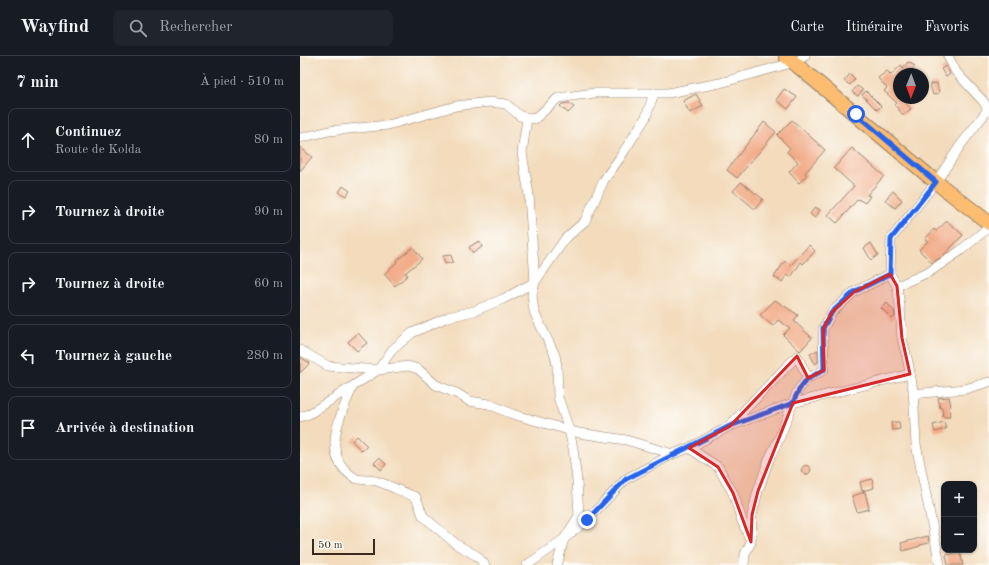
<!DOCTYPE html>
<html lang="fr">
<meta charset="utf-8">
<style>
:root{--surface:#171b24;--page:#20242c;--text:#f1f3f6;--muted:#9ea1a6;--line:#363941}
body{margin:0;font-family:"Old Standard TT",serif;background:var(--page);color:var(--text)}
.controls{position:absolute;right:12px;bottom:12px;display:grid;overflow:hidden;border-radius:8px;box-shadow:0 1px 3px #0004}
.controls button{width:36px;height:36px;display:grid;place-items:center;padding:0;border:0;border-bottom:1px solid var(--line);background:var(--surface);color:var(--text);font:20px sans-serif}
.compass{position:absolute;left:593px;top:12px;width:36px;height:36px;border-radius:50%;background:var(--surface);box-shadow:0 1px 3px #0004;rotate:181deg}
.scale{position:absolute;left:12px;bottom:10px;width:63px;box-sizing:border-box;padding-left:4px;border:2px solid #3b2a1e;border-top:0;font-size:11px;line-height:14px;white-space:nowrap;color:#3b2a1e;-webkit-text-stroke:3px #fdfcf7;paint-order:stroke}
.stop{position:absolute;width:12px;height:12px;margin:-9px;border:3px solid #2563eb;border-radius:50%;background:#fff}
.stop.end{background:#2563eb;border-color:#fff;box-shadow:0 1px 4px #0008}
.list{margin:0;padding:0;list-style:none}
h2{display:flex;justify-content:space-between;align-items:center;height:52px;margin:0;padding:0 16px;font-size:17px}
h2 small{font-size:13px;font-weight:400;color:var(--muted)}
.list li{display:grid;grid-template-columns:26px 1fr auto;gap:12px;align-items:center;box-sizing:border-box;height:64px;margin:0 8px 8px;padding:0 8px;border:1px solid var(--line);border-radius:8px}
.list b{display:block;font-size:15px;white-space:nowrap}
.list p{margin:0;font-size:13px;white-space:nowrap;color:var(--muted)}
.list em{font-size:13px;font-style:normal;color:var(--muted)}
.icon{flex:none;width:22px;height:22px;fill:none;stroke:currentColor;stroke-width:2;stroke-linecap:round;stroke-linejoin:round}
.map{position:relative;flex:none;width:689px;height:509px;overflow:hidden}
header{display:flex;align-items:center;gap:24px;box-sizing:border-box;height:56px;padding:0 20px;background:var(--surface);border-bottom:1px solid var(--line)}
header strong{font-size:19px}
nav{display:flex;gap:22px;margin-inline-start:auto;font-size:14px}
.search{width:280px;height:36px;background:var(--page);display:flex;align-items:center;gap:10px;box-sizing:border-box;padding:0 14px;border-radius:8px;color:var(--muted);font-size:15px}
main{display:flex}
aside{flex:1;background:var(--surface)}
.map>svg:first-child{display:block}
.building{fill:#f2aa87}
.lines{fill:none;stroke-linecap:round;stroke-linejoin:round}
.street-casing{stroke:#97826d;stroke-width:10}
.primary-casing{stroke:#97826d;stroke-width:16}
.street{stroke:#fff;stroke-width:9}
.primary{stroke:#fcbd6f;stroke-width:14}
.route{stroke:#2563eb;stroke-width:5}
.marked{fill:#d62828;fill-opacity:0.2;stroke:#d62828;stroke-width:3;stroke-linejoin:round}
</style>
<header>
<strong>Wayfind</strong>
<div class="search"><svg class="icon" aria-label="search" viewBox="0 0 24 24"><circle cx="10" cy="10" r="6"/><path d="M15 15l6 6"/></svg>Rechercher</div>
<nav><a>Carte</a><a>Itinéraire</a><a>Favoris</a></nav>
</header>
<main>
<aside>
<h2>7 min<small>À pied · 510 m</small></h2>
<ul class="list">
<li><svg class="icon" aria-label="ahead" viewBox="0 0 24 24"><path d="M12 20V5M6 11l6-6 6 6"/></svg><div><b>Continuez</b><p>Route de Kolda</p></div><em>80 m</em></li>
<li><svg class="icon" aria-label="right" viewBox="0 0 24 24"><path d="M7 20v-9h11M14 6l5 5-5 5"/></svg><div><b>Tournez à droite</b></div><em>90 m</em></li>
<li><svg class="icon" aria-label="right" viewBox="0 0 24 24"><path d="M7 20v-9h11M14 6l5 5-5 5"/></svg><div><b>Tournez à droite</b></div><em>60 m</em></li>
<li><svg class="icon" aria-label="left" viewBox="0 0 24 24"><path d="M17 20v-9H6M10 6l-5 5 5 5"/></svg><div><b>Tournez à gauche</b></div><em>280 m</em></li>
<li><svg class="icon" aria-label="arrive" viewBox="0 0 24 24"><path d="M6 21V4h12l-3 4 3 4H6"/></svg><div><b>Arrivée à destination</b></div></li>
</ul>
</aside>
<div class="map">
<svg width="689" height="509" viewBox="0 0 689 509">
<rect width="100%" height="100%" fill="#fdfcf7"/>
<filter id="ink" filterUnits="userSpaceOnUse"><feTurbulence type="fractalNoise" baseFrequency=".025" numOctaves="2"/><feDisplacementMap in="SourceGraphic" scale="8" xChannelSelector="R" yChannelSelector="G"/><feConvolveMatrix kernelMatrix="1 2 1 2 8 2 1 2 1" color-interpolation-filters="sRGB"/></filter>
<filter id="wash" filterUnits="userSpaceOnUse"><feTurbulence type="fractalNoise" baseFrequency=".012" numOctaves="4" result="noise"/><feDisplacementMap in="SourceGraphic" scale="16" xChannelSelector="R" yChannelSelector="G"/><feGaussianBlur stdDeviation="0.9" result="paint"/><feColorMatrix in="noise" values="0 0 0 0 0 0 0 0 0 0 0 0 0 0 0 0 0 1.4 0 .05"/><feComposite in="paint" operator="in"/></filter>
<g filter="url(#wash)">
<rect width="100%" height="100%" fill="#f3dbbc"/>
<g id="blocks">
<g class="building">
<path d="M 608,6 L 615,10 L 609,18 L 599,18 L 599,34 L 597,37 L 599,40 L 599,42 L 601,42 L 611,53 L 603,59 L 595,49 L 597,47 L 584,35 L 587,32 L 578,22 L 587,15 L 591,19 L 601,9 L 603,12 Z"/>
<path d="M 646,10 L 650,18 L 646,21 L 641,13 Z"/>
<path d="M 550,18 L 555,23 L 550,29 L 544,25 Z"/>
<path d="M 637,27 L 639,37 L 633,39 L 630,28 Z"/>
<path d="M 557,30 L 563,34 L 558,40 L 552,36 Z"/>
<path d="M 484,33 L 497,41 L 488,53 L 476,44 Z"/>
<path d="M 566,35 L 581,50 L 577,54 L 562,39 Z"/>
<path d="M 396,38 L 403,50 L 390,57 L 383,45 Z"/>
<path d="M 269,47 L 274,51 L 268,57 L 260,50 L 262,48 Z"/>
<path d="M 492,64 L 525,94 L 505,117 L 507,119 L 499,127 L 489,116 L 498,106 L 487,96 L 490,92 L 477,79 Z"/>
<path d="M 464,66 L 476,76 L 437,122 L 427,114 Z"/>
<path d="M 0,91 L 12,101 L 0,115 Z"/>
<path d="M 552,92 L 584,120 L 567,139 L 570,140 L 565,147 L 558,143 L 537,167 L 528,159 L 554,130 L 534,112 Z"/>
<path d="M 441,126 L 463,143 L 455,153 L 433,135 Z"/>
<path d="M 43,130 L 50,135 L 46,140 L 39,136 Z"/>
<path d="M 593,135 L 602,144 L 595,152 L 585,144 Z"/>
<path d="M 515,151 L 520,154 L 515,162 L 510,158 Z"/>
<path d="M 647,165 L 663,179 L 643,200 L 632,207 L 619,194 L 628,185 L 625,183 L 634,173 L 636,175 Z"/>
<path d="M 179,185 L 182,191 L 173,197 L 169,191 Z"/>
<path d="M 571,187 L 578,199 L 571,204 L 564,192 Z"/>
<path d="M 509,189 L 515,195 L 503,208 L 501,206 L 491,221 L 487,219 L 482,226 L 474,221 L 485,205 L 491,209 Z"/>
<path d="M 113,191 L 122,203 L 105,217 L 108,219 L 95,230 L 84,218 L 97,206 L 96,205 Z"/>
<path d="M 151,199 L 153,206 L 145,208 L 143,200 Z"/>
<path d="M 475,244 L 498,259 L 494,265 L 512,282 L 500,295 L 483,279 L 490,272 L 478,264 L 473,270 L 460,259 Z"/>
<path d="M 587,247 L 594,255 L 595,260 L 592,263 L 581,252 Z"/>
<path d="M 58,277 L 67,287 L 57,295 L 48,286 Z"/>
<path d="M 518,294 L 518,306 L 515,308 L 510,298 Z"/>
<path d="M 0,301 L 10,307 L 0,317 Z"/>
<path d="M 649,341 L 651,350 L 649,351 L 650,361 L 643,361 L 642,352 L 640,352 L 638,342 Z"/>
<path d="M 591,366 L 599,366 L 600,373 L 592,374 Z"/>
<path d="M 644,366 L 646,373 L 635,376 L 633,369 Z"/>
<path d="M 57,380 L 67,390 L 62,395 L 52,385 Z"/>
<path d="M 79,402 L 86,408 L 81,414 L 74,407 Z"/>
<circle cx="506" cy="414" r="4.5"/>
<path d="M 572,423 L 574,432 L 562,435 L 560,426 Z"/>
<path d="M 565,436 L 569,453 L 557,456 L 552,440 Z"/>
<path d="M 628,480 L 629,487 L 620,489 L 620,490 L 603,495 L 601,487 Z"/>
<path d="M 660,496 L 663,509 L 648,509 L 646,499 Z"/>
</g>
</g>
</g>
<g filter="url(#ink)">
<use href="#blocks" fill-opacity="0" stroke="#97826d" stroke-width="1"/>
<g class="lines">
<defs>
<g id="street">
<path d="M 648,0 L 656,16 L 683,45 L 688,53"/>
<path d="M 227,62 L 222,97 L 229,139 L 235,226 L 232,239 L 234,256 L 255,299 L 257,310 L 258,341 L 269,374 L 273,392 L 277,425 L 279,460 L 264,483 L 227,509"/>
<path d="M 0,82 L 29,75 L 88,69 L 156,50 L 190,46 L 206,48 L 220,60 L 235,63 L 258,42 L 294,37 L 368,37 L 420,27 L 495,6 L 505,0"/>
<path d="M 597,230 L 629,216 L 660,195 L 689,171"/>
<path d="M 0,294 L 28,310 L 78,314 L 108,310 L 118,313 L 136,329 L 158,338 L 169,345 L 189,348 L 212,358 L 279,377 L 326,384 L 373,398"/>
<path d="M 52,332 C 40,361 19,400 55,422 C 60,425 69,423 76,425 C 89,429 102,436 116,441 L 123,460 L 156,488 L 177,500 L 185,509"/>
<path d="M 613,338 L 665,333 L 689,326"/>
<path d="M 0,361 L 9,358 L 78,314 L 92,294 L 112,277 L 148,261 L 174,255 L 203,243 L 235,226 L 265,183 L 285,165 L 304,124 L 319,103 L 346,61 L 354,37"/>
<path d="M 431,368 L 497,300 L 508,322 L 524,314 L 523,273 L 532,256 L 554,236 L 590,218"/>
<path d="M 389,392 L 418,411 L 433,437 L 442,465 L 450,483"/>
<path d="M 257,509 L 264,483 L 287,464 L 326,423 L 373,398 L 389,392 L 430,370 L 493,347 L 610,318"/>
<path d="M 444,509 L 445,498 L 451,486 L 452,459 L 458,435 L 469,403 L 479,383 L 498,334 L 508,322"/>
<path d="M 640,509 L 616,388 L 613,334 L 608,306 L 602,282 L 600,250 L 597,230 L 590,218 L 591,183 L 636,126 L 660,90 L 689,52"/>
</g>
<path id="primary" d="M 486,0 L 636,126 L 689,167"/>
</defs>
<use href="#street" class="street-casing"/>
<use href="#primary" class="primary-casing"/>
<use href="#street" class="street"/>
<use href="#primary" class="primary"/>
</g>
</g>
<g class="lines" filter="url(#ink)">
<path class="route" d="M 287,464 L 326,423 L 430,370 L 493,347 C 501,327 505,323 524,314 L 523,272 L 532,256 L 554,236 L 590,218 L 591,183 L 636,126 L 556,58"/>
</g>
<path class="marked" d="M 590,218 L 597,230 L 602,282 L 610,318 L 493,347 L 458,435 L 452,459 L 451,486 L 433,437 L 418,411 L 389,392 L 430,370 L 497,300 L 508,322 L 524,314 L 523,273 L 532,256 L 554,236 Z"/>
</svg>
<div class="controls">
<button>+</button>
<button>−</button>
</div>
<svg class="compass" viewBox="-18 -18 36 36"><path d="M0-13l5 13h-10z" fill="#e53935"/><path d="M0 13l5-13h-10z" fill="#9ea1a6"/></svg>
<div class="scale">50 m</div>
<div class="stop" style="left:556px;top:58px"></div>
<div class="stop end" style="left:287px;top:464px"></div>
</div>
</main>
